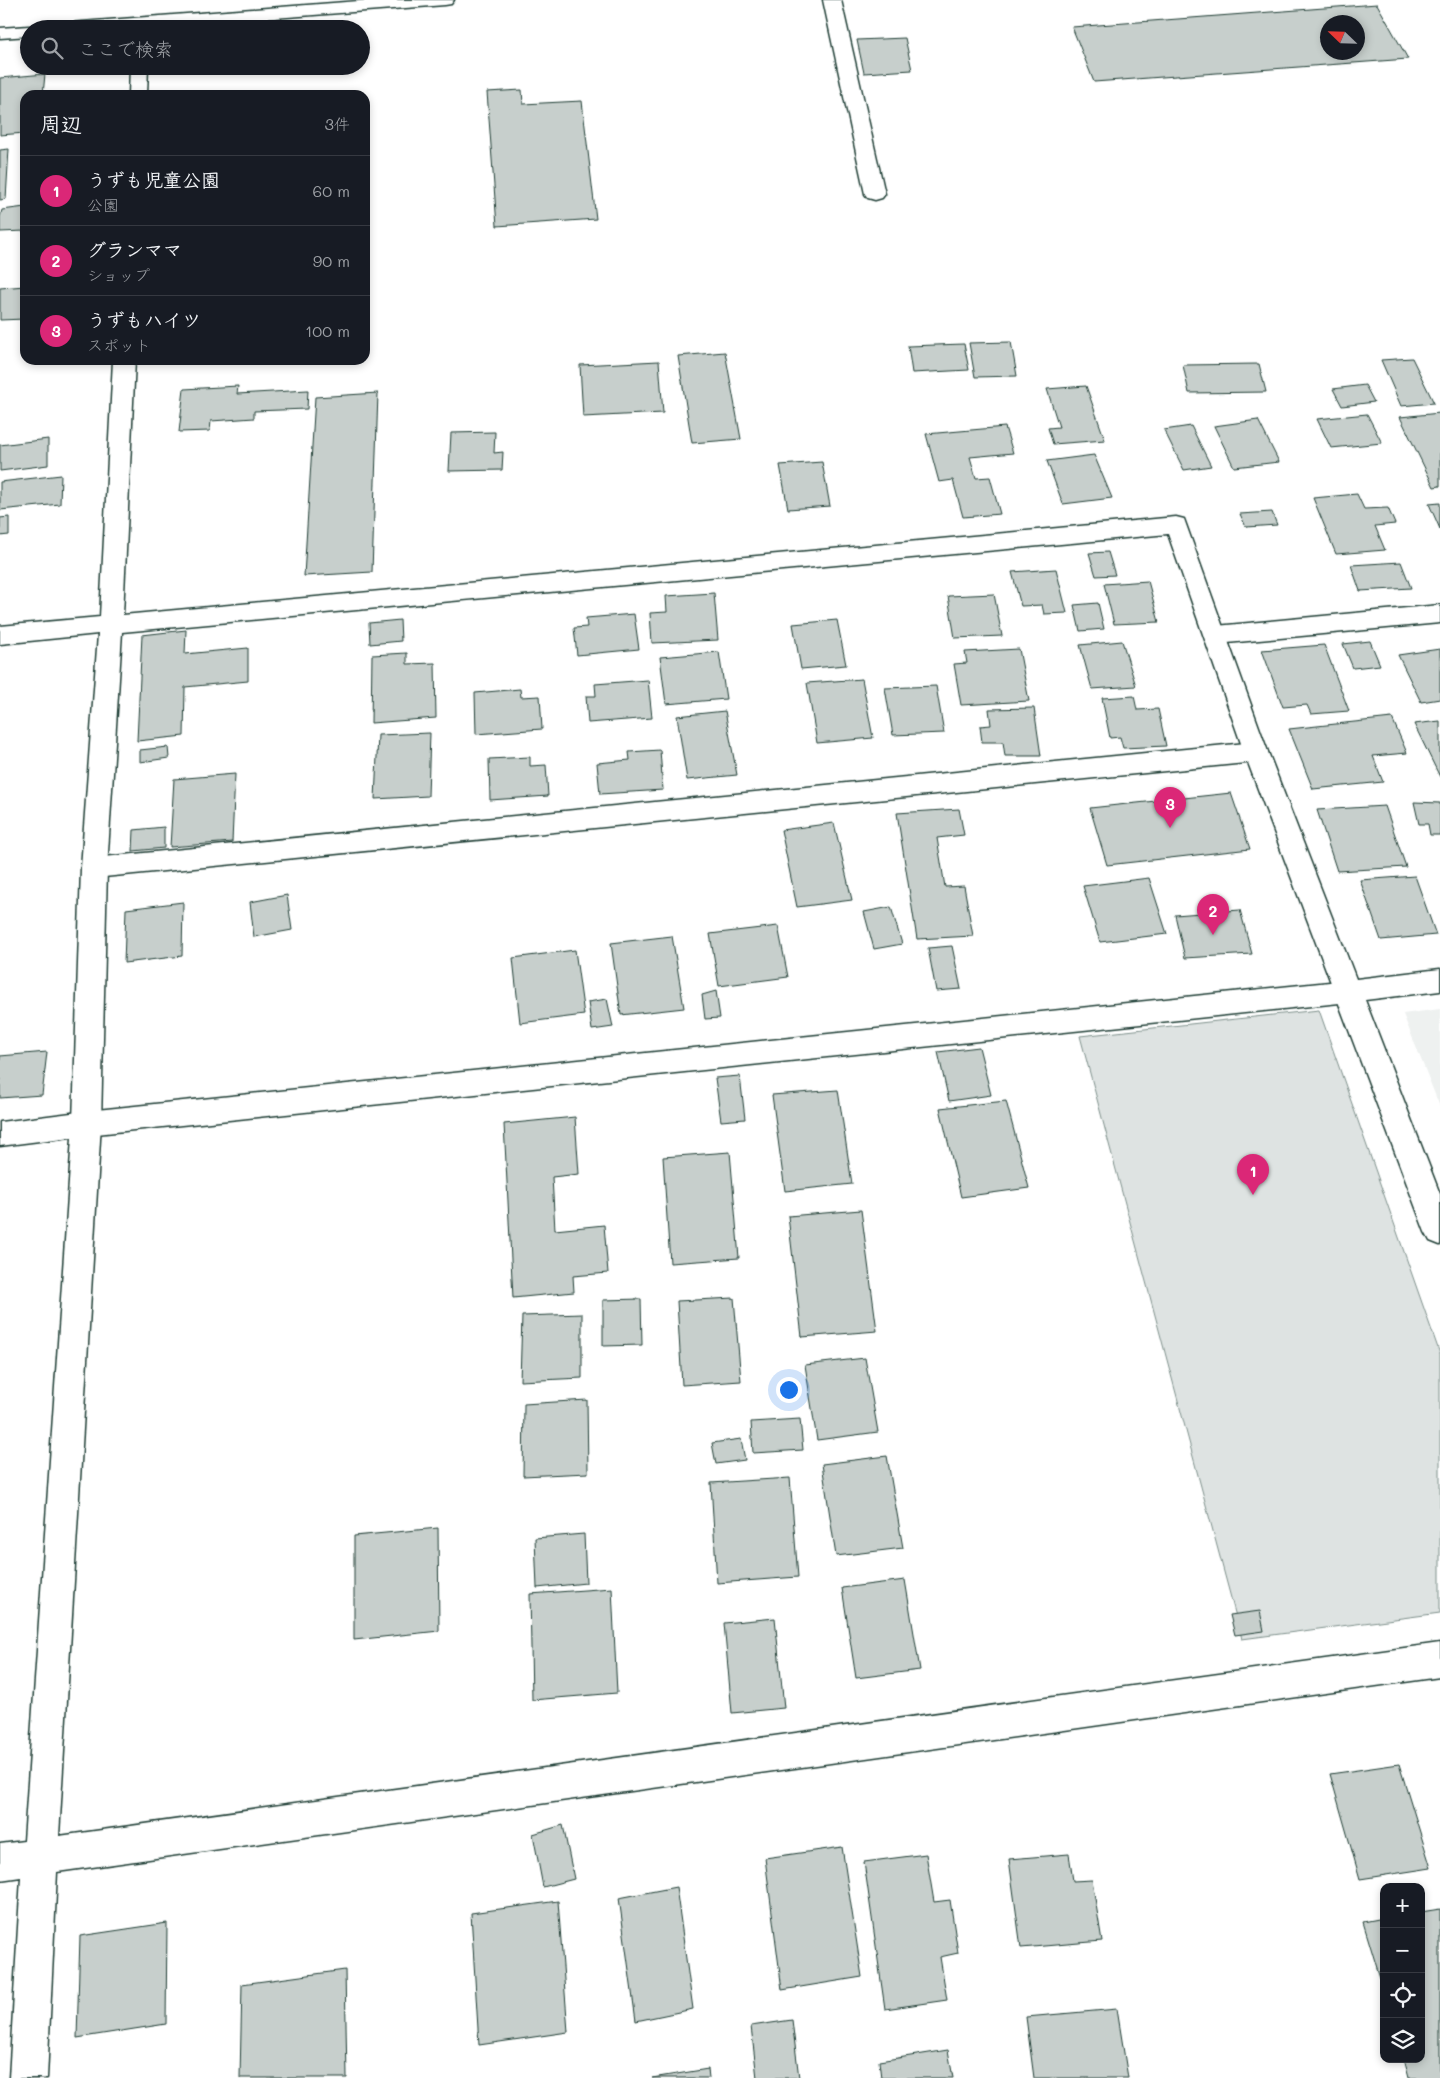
<!DOCTYPE html>
<html lang="ja">
<meta charset="utf-8">
<style>
:root{--surface:#171b24;--page:#20242c;--text:#f1f3f6;--muted:#9ea1a6;--line:#363941;--accent:#db2777}
body{margin:0;font-family:Mali,"Klee One",sans-serif;background:var(--page);color:var(--text)}
.controls{position:absolute;right:15px;bottom:15px;display:grid;overflow:hidden;border-radius:10px;box-shadow:0 2px 8px #0003}
.controls button{width:45px;height:45px;display:grid;place-items:center;padding:0;border:0;border-bottom:1px solid var(--line);background:var(--surface);color:var(--text);font:25px sans-serif}
.compass{position:absolute;left:1320px;top:15px;width:45px;height:45px;border-radius:50%;background:var(--surface);box-shadow:0 2px 8px #0003;rotate:293deg}
.you{position:absolute;left:788px;top:1389px;width:18px;height:18px;margin:-12px;border:4px solid #fff;border-radius:50%;background:#1a73e8;box-shadow:0 0 0 8px #1a73e833}
.badge{display:grid;place-items:center;width:32px;height:32px;border-radius:50%;background:var(--accent);color:#fff;font-size:16px;font-weight:700}
.pin{position:absolute;translate:-50% -41px;filter:drop-shadow(0 1px 2px #0008)}
.pin::after{content:'';position:absolute;top:26px;width:18px;height:15px;background:inherit;clip-path:polygon(0 0,100% 0,50% 100%)}
.list{margin:0;padding:0;list-style:none}
h2{display:flex;justify-content:space-between;align-items:center;height:65px;margin:0;padding:0 20px;font-size:21px}
h2 small{font-size:16px;font-weight:400;color:var(--muted)}
.list li{display:grid;grid-template-columns:32px 1fr auto;gap:15px;align-items:center;box-sizing:border-box;height:70px;padding:0 20px;border-top:1px solid var(--line)}
.list b{display:block;font-size:19px;white-space:nowrap}
.list p{margin:0;font-size:16px;white-space:nowrap;color:var(--muted)}
.list em{font-size:16px;font-style:normal;color:var(--muted)}
.icon{flex:none;width:28px;height:28px;fill:none;stroke:currentColor;stroke-width:2;stroke-linecap:round;stroke-linejoin:round}
.map{position:relative;flex:none;width:1440px;height:2078px;overflow:hidden}
.search{position:absolute;background:var(--surface);box-shadow:0 2px 8px #0003;left:20px;top:20px;width:350px;height:55px;display:flex;align-items:center;gap:12px;box-sizing:border-box;padding:0 18px;border-radius:28px;color:var(--muted);font-size:19px}
.panel{position:absolute;background:var(--surface);box-shadow:0 2px 8px #0003;left:20px;top:90px;width:350px;height:275px;border-radius:15px}
.map>svg:first-child{display:block}
.built{fill:#eef1f0}
.green{fill:#dee3e2;stroke:#7e908b}
.building{fill:#c7cfcc;stroke:#1f3d34;fill-rule:evenodd}
.lines{fill:none;stroke-linecap:round;stroke-linejoin:round}
.street-casing{stroke:#1f3d34;stroke-width:3}
.secondary-casing{stroke:#1f3d34;stroke-width:3}
.street{fill:#fff;fill-rule:evenodd}
.secondary{fill:#fff;fill-rule:evenodd}
</style>
<div class="map">
<svg width="1440" height="2078" viewBox="0 0 1440 2078">
<rect width="100%" height="100%" fill="#fff"/>
<filter id="ink" filterUnits="userSpaceOnUse"><feTurbulence type="fractalNoise" baseFrequency=".02" numOctaves="2"/><feDisplacementMap in="SourceGraphic" scale="10" xChannelSelector="R" yChannelSelector="G"/><feConvolveMatrix kernelMatrix="1 2 1 2 8 2 1 2 1" color-interpolation-filters="sRGB"/></filter>
<g filter="url(#ink)">
<path class="built" d="M 1440,1009 L 1440,1107 L 1403,1014 Z"/>
<path class="green" d="M 1319,1010 L 1440,1354 L 1440,1613 L 1242,1639 L 1080,1036 Z"/>
<g class="building">
<path d="M 1377,4 L 1408,59 L 1094,82 L 1072,27 ZM 1328,22 L 1358,22 L 1358,52 L 1328,52 Z"/>
<path d="M 905,38 L 912,70 L 864,73 L 857,40 Z"/>
<path d="M 45,74 L 43,95 L 25,95 L 25,133 L 0,135 L 0,78 Z"/>
<path d="M 522,90 L 523,104 L 582,101 L 596,219 L 497,226 L 487,92 Z"/>
<path d="M 9,149 L 6,199 L 0,200 L 0,150 Z"/>
<path d="M 25,207 L 25,231 L 0,232 L 0,217 L 2,210 Z"/>
<path d="M 25,286 L 25,319 L 0,320 L 0,288 Z"/>
<path d="M 1011,342 L 1017,376 L 975,377 L 969,343 Z"/>
<path d="M 964,344 L 969,370 L 912,373 L 908,346 Z"/>
<path d="M 725,352 L 741,439 L 692,443 L 678,356 Z"/>
<path d="M 1412,358 L 1434,403 L 1401,406 L 1381,360 Z"/>
<path d="M 659,361 L 663,413 L 583,417 L 580,365 Z"/>
<path d="M 1259,364 L 1266,392 L 1189,393 L 1183,365 Z"/>
<path d="M 1365,385 L 1374,402 L 1342,406 L 1333,389 Z"/>
<path d="M 238,386 L 237,394 L 308,390 L 307,409 L 254,411 L 254,418 L 211,421 L 210,431 L 179,432 L 184,389 Z"/>
<path d="M 1086,386 L 1105,440 L 1053,444 L 1048,428 L 1059,427 L 1047,389 Z"/>
<path d="M 378,393 L 372,572 L 304,576 L 315,397 Z"/>
<path d="M 1440,413 L 1440,486 L 1434,487 L 1400,417 Z"/>
<path d="M 1367,414 L 1382,443 L 1331,448 L 1317,419 Z"/>
<path d="M 1258,420 L 1279,462 L 1234,467 L 1214,426 Z"/>
<path d="M 1191,426 L 1211,466 L 1184,470 L 1164,430 Z"/>
<path d="M 1005,427 L 1013,453 L 970,457 L 976,478 L 990,477 L 1000,514 L 963,517 L 953,480 L 939,482 L 926,434 Z"/>
<path d="M 495,432 L 494,453 L 503,452 L 502,470 L 449,471 L 451,433 Z"/>
<path d="M 48,439 L 48,465 L 0,471 L 0,445 Z"/>
<path d="M 1094,455 L 1112,498 L 1063,504 L 1047,461 Z"/>
<path d="M 822,462 L 830,506 L 788,509 L 780,465 Z"/>
<path d="M 61,475 L 60,504 L 0,510 L 0,482 Z"/>
<path d="M 1357,494 L 1364,509 L 1388,508 L 1395,524 L 1375,526 L 1385,550 L 1336,554 L 1313,498 Z"/>
<path d="M 1440,503 L 1440,529 L 1429,504 Z"/>
<path d="M 1272,512 L 1277,525 L 1246,527 L 1240,514 Z"/>
<path d="M 9,517 L 9,535 L 0,536 L 0,518 Z"/>
<path d="M 1108,552 L 1115,575 L 1096,576 L 1089,553 Z"/>
<path d="M 1401,562 L 1411,588 L 1360,591 L 1351,565 Z"/>
<path d="M 1056,569 L 1067,613 L 1044,614 L 1042,605 L 1021,606 L 1012,572 Z"/>
<path d="M 1148,581 L 1159,622 L 1114,624 L 1104,584 Z"/>
<path d="M 714,593 L 718,640 L 652,643 L 650,613 L 667,612 L 666,596 Z"/>
<path d="M 994,594 L 1002,636 L 955,638 L 948,596 Z"/>
<path d="M 1098,603 L 1104,629 L 1080,631 L 1074,605 Z"/>
<path d="M 634,614 L 639,649 L 577,655 L 574,628 L 587,627 L 586,618 Z"/>
<path d="M 400,620 L 401,641 L 370,644 L 369,623 Z"/>
<path d="M 837,620 L 846,665 L 801,669 L 793,624 Z"/>
<path d="M 186,630 L 185,654 L 248,648 L 248,681 L 185,687 L 184,736 L 137,741 L 142,635 Z"/>
<path d="M 1122,641 L 1136,686 L 1092,689 L 1080,645 Z"/>
<path d="M 1370,641 L 1380,665 L 1353,668 L 1343,644 Z"/>
<path d="M 1324,645 L 1349,711 L 1311,714 L 1307,705 L 1283,707 L 1262,650 Z"/>
<path d="M 1019,649 L 1029,701 L 961,705 L 954,664 L 967,663 L 965,652 Z"/>
<path d="M 1440,649 L 1440,699 L 1421,702 L 1398,655 Z"/>
<path d="M 719,652 L 726,699 L 666,704 L 660,657 Z"/>
<path d="M 407,653 L 407,664 L 435,663 L 436,718 L 371,723 L 372,655 Z"/>
<path d="M 862,679 L 873,738 L 817,743 L 807,683 Z"/>
<path d="M 648,680 L 652,718 L 588,723 L 586,696 L 596,696 L 595,684 Z"/>
<path d="M 936,686 L 944,733 L 893,735 L 885,688 Z"/>
<path d="M 520,689 L 521,697 L 540,696 L 542,729 L 476,734 L 475,693 Z"/>
<path d="M 1134,696 L 1137,710 L 1158,709 L 1166,746 L 1123,748 L 1120,737 L 1110,738 L 1102,698 Z"/>
<path d="M 1034,708 L 1041,756 L 1005,756 L 1003,742 L 982,742 L 980,726 L 991,725 L 989,709 Z"/>
<path d="M 725,711 L 737,775 L 687,780 L 677,716 Z"/>
<path d="M 1392,718 L 1407,753 L 1373,756 L 1383,782 L 1313,789 L 1289,729 Z"/>
<path d="M 1440,721 L 1440,777 L 1414,724 Z"/>
<path d="M 430,733 L 428,796 L 375,799 L 378,735 Z"/>
<path d="M 168,747 L 169,758 L 140,762 L 140,750 Z"/>
<path d="M 660,750 L 663,790 L 600,794 L 597,763 L 630,760 L 629,752 Z"/>
<path d="M 530,757 L 530,766 L 546,765 L 548,796 L 490,800 L 489,759 Z"/>
<path d="M 235,774 L 232,842 L 170,847 L 174,779 Z"/>
<path d="M 1231,793 L 1250,849 L 1107,865 L 1090,808 Z"/>
<path d="M 1414,802 L 1440,803 L 1440,835 L 1430,835 L 1428,824 L 1419,824 Z"/>
<path d="M 1385,806 L 1406,867 L 1337,871 L 1317,810 Z"/>
<path d="M 959,809 L 964,835 L 937,838 L 945,887 L 964,886 L 973,936 L 917,939 L 897,813 Z"/>
<path d="M 834,823 L 852,900 L 797,907 L 781,830 Z"/>
<path d="M 164,827 L 164,848 L 133,851 L 134,830 Z"/>
<path d="M 1415,876 L 1436,935 L 1381,940 L 1360,880 Z"/>
<path d="M 1149,878 L 1167,934 L 1100,942 L 1083,886 Z"/>
<path d="M 287,895 L 292,930 L 254,937 L 250,902 Z"/>
<path d="M 183,902 L 182,956 L 124,963 L 126,909 Z"/>
<path d="M 891,907 L 902,944 L 874,949 L 864,912 Z"/>
<path d="M 1240,910 L 1252,954 L 1185,958 L 1175,915 Z"/>
<path d="M 778,926 L 788,977 L 719,986 L 710,934 Z"/>
<path d="M 672,936 L 684,1008 L 621,1015 L 611,943 Z"/>
<path d="M 952,946 L 961,989 L 936,991 L 928,948 Z"/>
<path d="M 575,950 L 584,1015 L 520,1023 L 513,958 Z"/>
<path d="M 716,991 L 720,1018 L 705,1019 L 702,995 Z"/>
<path d="M 607,999 L 613,1027 L 592,1030 L 588,1002 Z"/>
<path d="M 979,1047 L 991,1095 L 949,1101 L 938,1052 Z"/>
<path d="M 47,1052 L 42,1095 L 0,1098 L 0,1056 Z"/>
<path d="M 740,1076 L 745,1119 L 721,1121 L 715,1078 Z"/>
<path d="M 838,1090 L 852,1184 L 785,1191 L 772,1095 Z"/>
<path d="M 1006,1101 L 1029,1188 L 961,1197 L 940,1108 Z"/>
<path d="M 575,1117 L 579,1174 L 552,1177 L 555,1230 L 604,1225 L 608,1273 L 573,1276 L 574,1292 L 513,1298 L 504,1124 Z"/>
<path d="M 730,1152 L 739,1258 L 670,1263 L 663,1157 Z"/>
<path d="M 861,1210 L 877,1331 L 802,1337 L 788,1216 Z"/>
<path d="M 734,1298 L 741,1381 L 682,1385 L 677,1301 Z"/>
<path d="M 641,1299 L 642,1345 L 603,1346 L 603,1300 Z"/>
<path d="M 582,1314 L 582,1378 L 520,1381 L 522,1316 Z"/>
<path d="M 865,1358 L 878,1432 L 817,1440 L 805,1365 Z"/>
<path d="M 587,1400 L 588,1473 L 523,1476 L 524,1404 Z"/>
<path d="M 800,1419 L 803,1450 L 753,1453 L 751,1422 Z"/>
<path d="M 741,1439 L 745,1460 L 716,1464 L 712,1443 Z"/>
<path d="M 887,1456 L 903,1548 L 836,1556 L 822,1464 Z"/>
<path d="M 790,1478 L 798,1577 L 717,1583 L 711,1483 Z"/>
<path d="M 438,1528 L 439,1631 L 354,1640 L 354,1536 Z"/>
<path d="M 584,1534 L 586,1583 L 537,1588 L 535,1538 Z"/>
<path d="M 905,1580 L 920,1670 L 856,1678 L 842,1588 Z"/>
<path d="M 612,1588 L 617,1693 L 532,1700 L 530,1594 Z"/>
<path d="M 1260,1611 L 1264,1631 L 1235,1635 L 1230,1615 Z"/>
<path d="M 775,1618 L 784,1708 L 732,1713 L 724,1623 Z"/>
<path d="M 1399,1764 L 1431,1868 L 1360,1879 L 1330,1774 Z"/>
<path d="M 563,1825 L 574,1879 L 543,1887 L 533,1834 Z"/>
<path d="M 842,1847 L 862,1977 L 782,1990 L 765,1858 Z"/>
<path d="M 926,1854 L 934,1902 L 950,1900 L 958,1953 L 940,1957 L 947,2000 L 885,2009 L 864,1862 Z"/>
<path d="M 1069,1854 L 1073,1881 L 1092,1880 L 1102,1941 L 1021,1948 L 1009,1859 Z"/>
<path d="M 676,1887 L 693,2009 L 636,2021 L 619,1898 Z"/>
<path d="M 558,1901 L 568,2032 L 479,2045 L 471,1913 Z"/>
<path d="M 1440,1909 L 1440,2078 L 1409,2078 L 1404,2059 L 1421,2059 L 1421,1912 Z"/>
<path d="M 1384,1918 L 1384,1991 L 1363,1922 Z"/>
<path d="M 167,1923 L 166,2024 L 77,2038 L 80,1936 Z"/>
<path d="M 345,1970 L 347,2078 L 240,2078 L 242,1984 Z"/>
<path d="M 1117,2009 L 1128,2078 L 1034,2078 L 1026,2017 Z"/>
<path d="M 792,2020 L 799,2078 L 757,2078 L 751,2026 Z"/>
<path d="M 948,2050 L 953,2078 L 881,2078 L 879,2061 Z"/>
<path d="M 708,2069 L 709,2078 L 652,2078 Z"/>
</g>
<g class="lines">
<defs>
<g id="street">
<path d="M 823,0 L 841,0 L 885,194 L 882,198 L 875,200 L 868,198 L 865,194 Z"/>
<path d="M 1440,605 L 1440,623 L 1216,644 L 1208,641 L 1204,635 L 1208,629 L 1216,626 Z"/>
<path d="M 1256,742 L 1265,745 L 1268,752 L 1265,759 L 1256,762 L 94,878 L 85,875 L 81,868 L 85,861 L 94,858 Z"/>
<path d="M 1349,980 L 1359,983 L 1363,991 L 1359,999 L 1349,1002 L 87,1135 L 0,1146 L 0,1122 L 87,1111 Z"/>
</g>
<g id="secondary">
<path d="M 372,0 L 454,0 L 451,4 L 445,5 L 132,29 L 46,29 L 49,25 L 55,24 Z"/>
<path d="M 29,26 L 37,29 L 29,29 L 29,36 L 0,38 L 0,28 Z"/>
<path d="M 130,66 L 148,66 L 147,95 L 129,95 Z"/>
<path d="M 113,360 L 135,360 L 123,615 L 1176,517 L 1184,519 L 1268,752 L 1356,979 L 1440,969 L 1440,991 L 1365,1000 L 1440,1194 L 1440,1245 L 1430,1241 L 1425,1232 L 1244,752 L 1168,534 L 122,632 L 107,868 L 101,1123 L 59,1836 L 1440,1643 L 1440,1677 L 57,1872 L 47,2078 L 9,2078 L 21,1877 L 0,1880 L 0,1844 L 24,1841 L 73,1123 L 81,868 L 98,634 L 0,644 L 0,626 L 100,617 Z"/>
</g>
</defs>
<use href="#street" class="street-casing"/>
<use href="#secondary" class="secondary-casing"/>
<use href="#street" class="street"/>
<use href="#secondary" class="secondary"/>
</g>
</g>
</svg>
<div class="controls">
<button>+</button>
<button>−</button>
<button><svg class="icon" aria-label="locate" viewBox="0 0 24 24"><circle cx="12" cy="12" r="6"/><path d="M12 2v4M12 18v4M2 12h4M18 12h4"/></svg></button>
<button><svg class="icon" aria-label="layers" viewBox="0 0 24 24"><path d="M12 4l9 5-9 5-9-5zM3 14l9 5 9-5"/></svg></button>
</div>
<svg class="compass" viewBox="-18 -18 36 36"><path d="M0-13l5 13h-10z" fill="#e53935"/><path d="M0 13l5-13h-10z" fill="#9ea1a6"/></svg>
<div class="you"></div>
<div class="pin badge" style="left:1253px;top:1195px">1</div>
<div class="pin badge" style="left:1213px;top:935px">2</div>
<div class="pin badge" style="left:1170px;top:828px">3</div>
<div class="search"><svg class="icon" aria-label="search" viewBox="0 0 24 24"><circle cx="10" cy="10" r="6"/><path d="M15 15l6 6"/></svg>ここで検索</div>
<section class="panel">
<h2>周辺<small>3件</small></h2>
<ul class="list">
<li><span class="badge">1</span><div><b>うずも児童公園</b><p>公園</p></div><em>60 m</em></li>
<li><span class="badge">2</span><div><b>グランママ</b><p>ショップ</p></div><em>90 m</em></li>
<li><span class="badge">3</span><div><b>うずもハイツ</b><p>スポット</p></div><em>100 m</em></li>
</ul>
</section>
</div>
